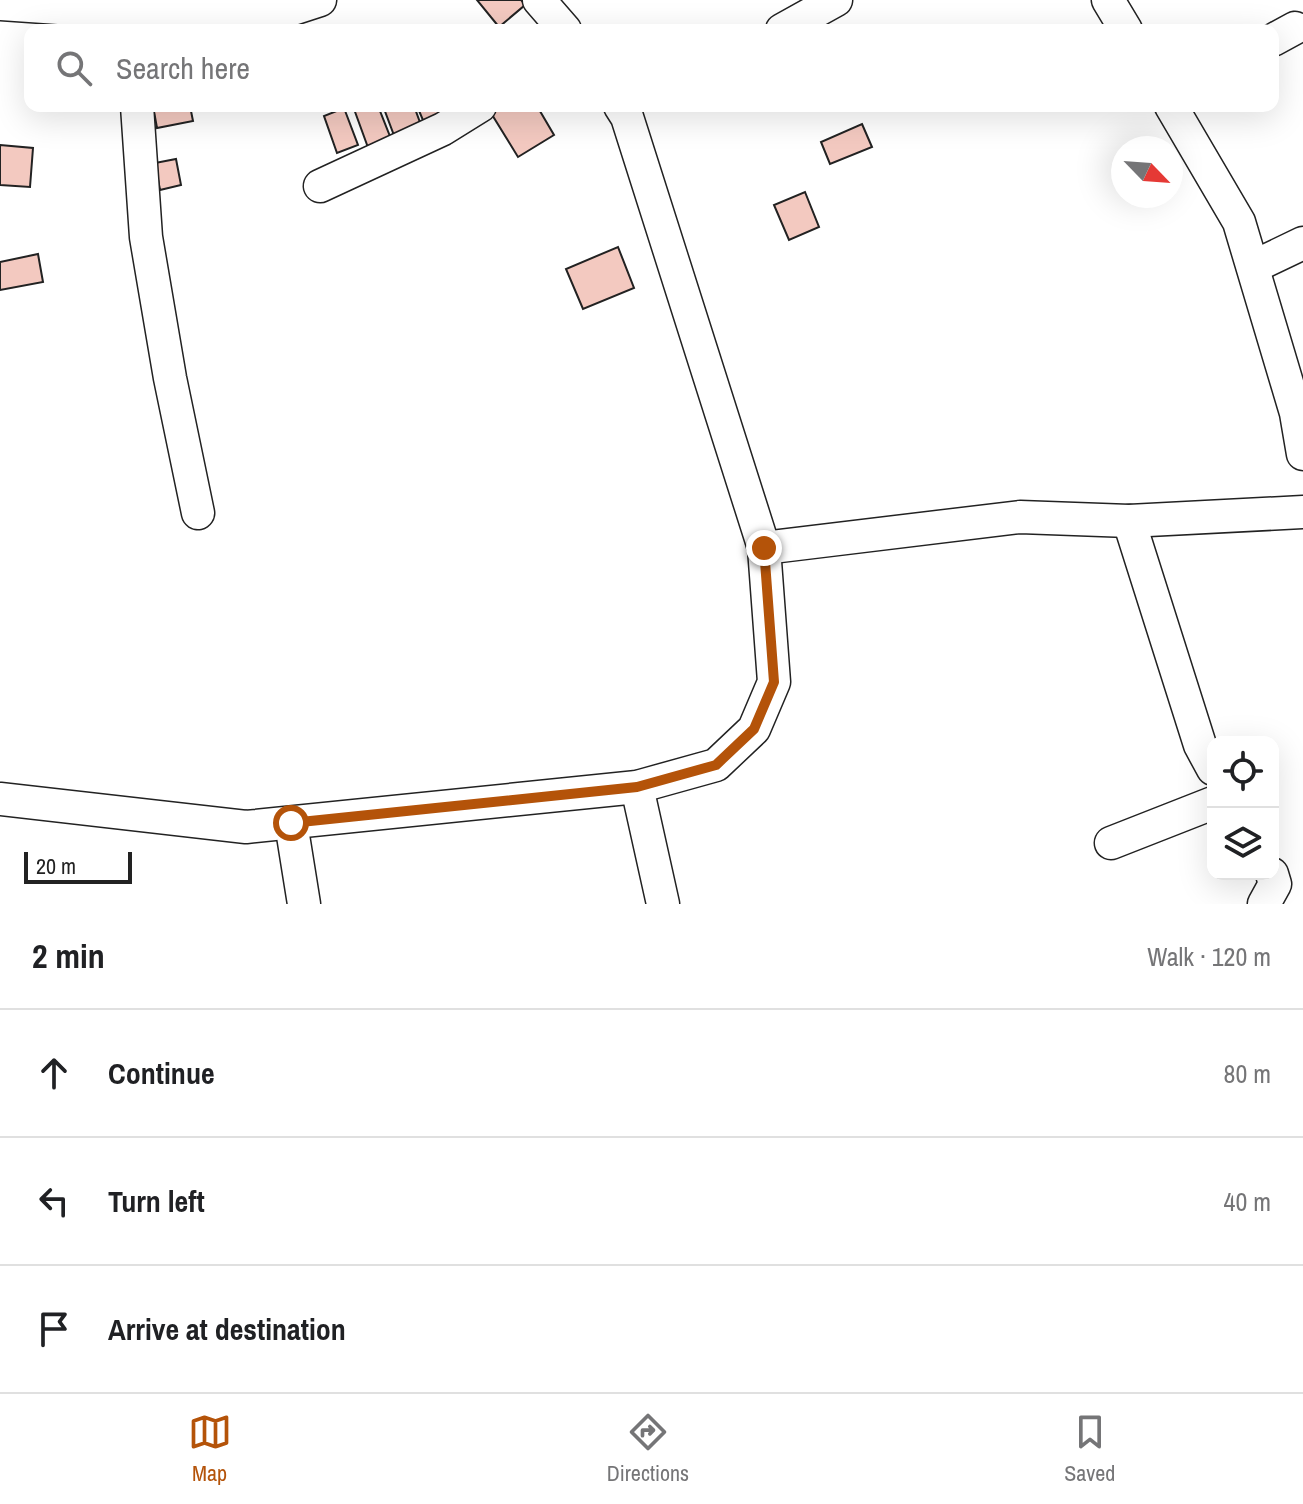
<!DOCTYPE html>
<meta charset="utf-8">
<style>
:root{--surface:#fff;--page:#f2f2f2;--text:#202124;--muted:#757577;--line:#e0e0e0;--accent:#b45309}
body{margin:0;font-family:"Archivo Narrow",sans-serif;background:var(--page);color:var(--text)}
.controls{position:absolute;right:24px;bottom:24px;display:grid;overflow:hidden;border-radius:16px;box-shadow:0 8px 32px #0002}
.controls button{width:72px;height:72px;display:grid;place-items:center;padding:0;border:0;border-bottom:2px solid var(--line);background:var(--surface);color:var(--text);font:40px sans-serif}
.compass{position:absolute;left:1111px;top:136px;width:72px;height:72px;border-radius:50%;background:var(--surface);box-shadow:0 8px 32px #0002;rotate:115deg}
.scale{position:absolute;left:24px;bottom:20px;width:108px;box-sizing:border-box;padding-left:8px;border:4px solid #222;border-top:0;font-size:22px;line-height:28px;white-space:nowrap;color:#222;-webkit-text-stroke:6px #fff;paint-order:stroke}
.stop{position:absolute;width:24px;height:24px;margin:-18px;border:6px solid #b45309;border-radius:50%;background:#fff}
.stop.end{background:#b45309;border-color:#fff;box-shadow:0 2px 8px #0008}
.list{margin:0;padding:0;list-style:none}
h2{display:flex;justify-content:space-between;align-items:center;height:104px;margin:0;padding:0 32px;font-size:34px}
h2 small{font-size:26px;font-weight:400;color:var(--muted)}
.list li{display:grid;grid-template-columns:52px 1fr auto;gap:24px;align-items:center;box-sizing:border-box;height:128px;padding:0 32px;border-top:2px solid var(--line)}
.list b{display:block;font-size:30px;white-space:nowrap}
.list em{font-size:26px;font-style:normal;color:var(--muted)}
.icon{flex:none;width:44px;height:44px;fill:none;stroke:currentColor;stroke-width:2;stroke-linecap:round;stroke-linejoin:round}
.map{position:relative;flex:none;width:1303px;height:904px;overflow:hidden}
.search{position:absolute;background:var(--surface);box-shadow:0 8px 32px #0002;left:24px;right:24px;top:24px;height:88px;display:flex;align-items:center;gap:20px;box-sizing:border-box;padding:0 28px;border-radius:16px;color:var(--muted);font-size:30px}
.sheet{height:488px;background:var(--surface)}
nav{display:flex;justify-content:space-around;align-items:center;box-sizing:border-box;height:112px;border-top:2px solid var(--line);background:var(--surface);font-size:22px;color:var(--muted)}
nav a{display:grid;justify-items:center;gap:4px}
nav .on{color:var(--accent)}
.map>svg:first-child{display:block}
.building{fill:#f3c9c0;stroke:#222;stroke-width:2}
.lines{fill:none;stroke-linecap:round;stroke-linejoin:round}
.minor-casing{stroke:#222;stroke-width:35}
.minor{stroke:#fff;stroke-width:32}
.route{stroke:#b45309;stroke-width:10}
</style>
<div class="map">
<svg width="1303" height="904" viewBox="0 0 1303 904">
<rect width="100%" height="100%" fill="#fff"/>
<g class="building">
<path d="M 477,0 L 521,0 L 525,5 L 499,27 Z"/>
<path d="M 153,106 L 190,106 L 193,121 L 157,128 Z"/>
<path d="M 364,106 L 378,106 L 393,144 L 370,153 L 354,109 Z"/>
<path d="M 383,106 L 414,106 L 422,128 L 395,138 Z"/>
<path d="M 417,106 L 466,106 L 425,125 Z"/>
<path d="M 502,106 L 537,106 L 554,135 L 518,157 L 491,113 Z"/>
<path d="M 344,108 L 358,145 L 337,153 L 324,116 Z"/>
<path d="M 862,124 L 872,147 L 830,164 L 821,142 Z"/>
<path d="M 0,145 L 33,148 L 30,187 L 0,185 Z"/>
<path d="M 176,159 L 181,185 L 160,190 L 155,163 Z"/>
<path d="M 805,192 L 819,227 L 789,240 L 774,205 Z"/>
<path d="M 618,247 L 634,288 L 583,309 L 566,269 Z"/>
<path d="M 38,254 L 43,282 L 0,290 L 0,262 Z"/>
</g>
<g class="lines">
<defs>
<g id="minor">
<path d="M 539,0 L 565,30"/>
<path d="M 1108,0 L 1126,30"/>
<path d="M 0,4 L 174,16 L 277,14 L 320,0"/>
<path d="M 782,30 L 836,0"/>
<path d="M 1273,40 L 1295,28"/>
<path d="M 137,106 L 146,237 L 170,378 L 198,513"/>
<path d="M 1171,106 L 1239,222 L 1296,413 L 1303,454"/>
<path d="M 320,186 L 443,129 L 480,106"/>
<path d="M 1253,267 L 1303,243"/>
<path d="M 1129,521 L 1200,745 L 1213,769"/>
<path d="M 764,548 L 1020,517 L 1129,521 L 1303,512"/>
<path d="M 637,787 L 663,904"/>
<path d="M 0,799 L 246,827 L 637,787 L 716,765 L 754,729 L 774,682 L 764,548 L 627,117 L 620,106"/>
<path d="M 291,823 L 304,904"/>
<path d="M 1111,843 L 1213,803"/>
<path d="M 1264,904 L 1275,884 L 1272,874"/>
</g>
</defs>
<use href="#minor" class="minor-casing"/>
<use href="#minor" class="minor"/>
</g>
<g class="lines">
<path class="route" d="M 291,823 L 637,787 L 716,765 L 754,729 L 774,682 L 764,548"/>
</g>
</svg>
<div class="controls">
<button><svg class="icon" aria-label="locate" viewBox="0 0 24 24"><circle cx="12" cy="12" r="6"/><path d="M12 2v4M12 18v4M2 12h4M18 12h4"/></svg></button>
<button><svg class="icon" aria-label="layers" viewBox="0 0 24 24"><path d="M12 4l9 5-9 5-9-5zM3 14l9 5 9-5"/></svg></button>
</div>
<svg class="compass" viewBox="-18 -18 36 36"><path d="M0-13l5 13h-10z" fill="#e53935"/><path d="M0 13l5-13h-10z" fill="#757577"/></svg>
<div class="scale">20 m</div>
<div class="stop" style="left:291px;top:823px"></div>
<div class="stop end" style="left:764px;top:548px"></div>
<div class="search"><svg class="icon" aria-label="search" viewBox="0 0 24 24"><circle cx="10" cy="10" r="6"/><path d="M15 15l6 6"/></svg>Search here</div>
</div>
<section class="sheet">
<h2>2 min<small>Walk · 120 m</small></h2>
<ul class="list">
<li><svg class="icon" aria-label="ahead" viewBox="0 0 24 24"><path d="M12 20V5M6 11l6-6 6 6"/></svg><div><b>Continue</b></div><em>80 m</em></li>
<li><svg class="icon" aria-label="left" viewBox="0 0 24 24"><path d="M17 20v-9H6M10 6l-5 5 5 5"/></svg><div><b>Turn left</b></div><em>40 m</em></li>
<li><svg class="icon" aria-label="arrive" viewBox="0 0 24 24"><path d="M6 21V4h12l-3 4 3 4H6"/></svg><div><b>Arrive at destination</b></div></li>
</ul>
</section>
<nav>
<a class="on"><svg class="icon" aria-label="map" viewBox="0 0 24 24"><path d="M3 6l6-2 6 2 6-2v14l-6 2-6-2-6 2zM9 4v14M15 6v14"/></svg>Map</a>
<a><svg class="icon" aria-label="directions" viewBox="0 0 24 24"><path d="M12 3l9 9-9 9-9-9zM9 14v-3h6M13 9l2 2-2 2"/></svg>Directions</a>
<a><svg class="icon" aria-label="saved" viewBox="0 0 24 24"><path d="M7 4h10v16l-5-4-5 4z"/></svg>Saved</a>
</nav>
